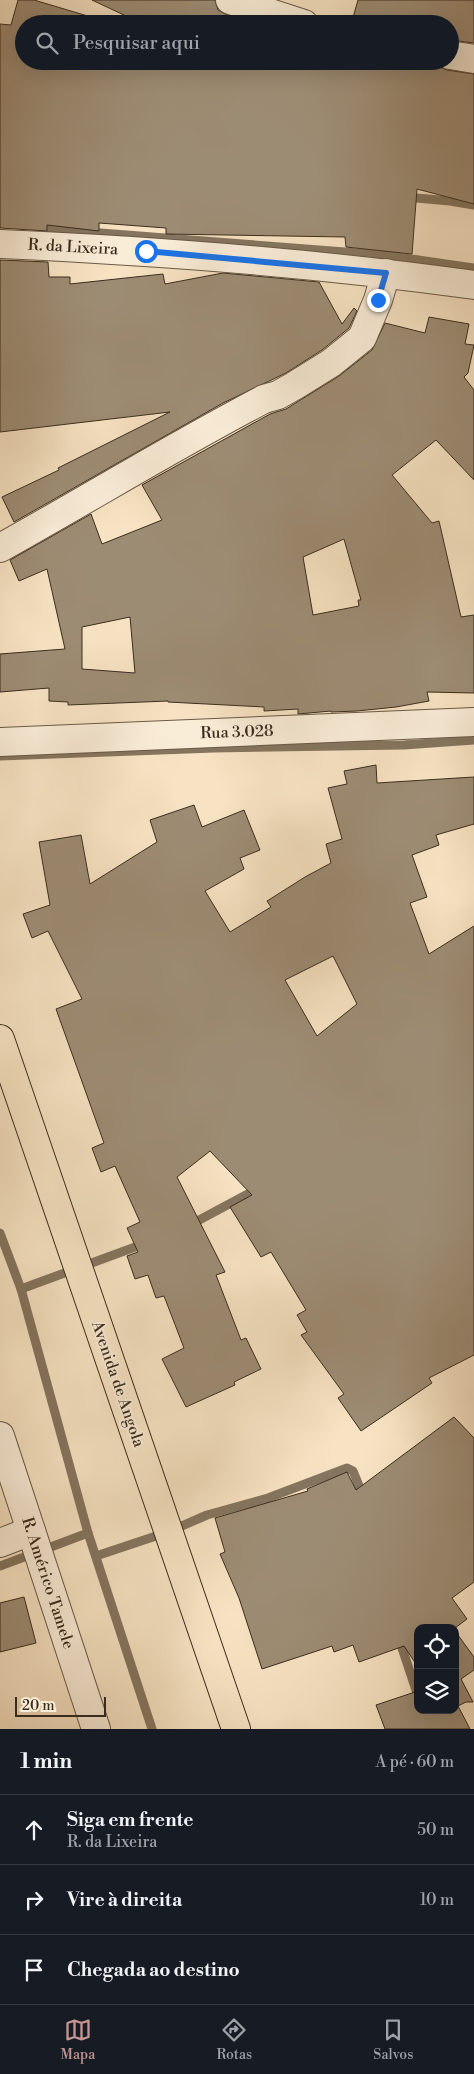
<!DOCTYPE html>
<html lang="pt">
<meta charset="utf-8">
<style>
:root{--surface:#171b24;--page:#20242c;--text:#f1f3f6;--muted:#9ea1a6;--line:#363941;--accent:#c59692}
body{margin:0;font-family:"Libre Bodoni",serif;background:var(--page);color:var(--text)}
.controls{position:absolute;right:15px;bottom:15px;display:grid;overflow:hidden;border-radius:10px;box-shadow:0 5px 20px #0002}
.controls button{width:45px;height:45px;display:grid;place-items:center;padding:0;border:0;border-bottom:1px solid var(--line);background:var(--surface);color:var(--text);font:25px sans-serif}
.scale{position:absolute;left:15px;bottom:12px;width:91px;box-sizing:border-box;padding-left:5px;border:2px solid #3b2d1e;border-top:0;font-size:14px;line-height:18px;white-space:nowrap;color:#3b2d1e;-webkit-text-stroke:4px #faedd8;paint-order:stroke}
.stop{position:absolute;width:15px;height:15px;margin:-11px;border:4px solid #1a73e8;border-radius:50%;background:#fff}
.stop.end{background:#1a73e8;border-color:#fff;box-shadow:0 1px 5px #0008}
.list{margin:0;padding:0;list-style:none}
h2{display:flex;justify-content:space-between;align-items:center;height:65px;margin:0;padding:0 20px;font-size:21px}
h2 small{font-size:16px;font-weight:400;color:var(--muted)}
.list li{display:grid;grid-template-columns:32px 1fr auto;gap:15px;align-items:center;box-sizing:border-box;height:70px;padding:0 20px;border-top:1px solid var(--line)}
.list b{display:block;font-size:19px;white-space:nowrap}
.list p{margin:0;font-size:16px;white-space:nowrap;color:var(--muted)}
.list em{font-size:16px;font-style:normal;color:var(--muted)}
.icon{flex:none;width:28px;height:28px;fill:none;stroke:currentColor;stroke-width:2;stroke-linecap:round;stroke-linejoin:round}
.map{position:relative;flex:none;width:474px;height:1729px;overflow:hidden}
.search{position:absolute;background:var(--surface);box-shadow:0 5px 20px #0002;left:15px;right:15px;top:15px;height:55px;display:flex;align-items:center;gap:12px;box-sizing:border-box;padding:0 18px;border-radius:28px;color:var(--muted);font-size:19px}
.sheet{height:275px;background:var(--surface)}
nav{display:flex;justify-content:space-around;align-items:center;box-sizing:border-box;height:70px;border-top:1px solid var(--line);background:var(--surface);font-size:14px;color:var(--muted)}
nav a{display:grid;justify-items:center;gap:2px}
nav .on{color:var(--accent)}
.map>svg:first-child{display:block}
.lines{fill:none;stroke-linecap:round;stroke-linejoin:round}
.stream{stroke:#85755f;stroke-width:9}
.building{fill:#9d8c74;stroke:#3b2d1e;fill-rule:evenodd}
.minor-casing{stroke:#6a5a47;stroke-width:30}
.major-casing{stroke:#3b2d1e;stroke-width:30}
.minor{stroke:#faedd8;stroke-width:28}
.major{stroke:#f7e3c3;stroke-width:28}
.route{stroke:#1a73e8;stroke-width:6}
.labels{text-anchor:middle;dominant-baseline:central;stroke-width:4;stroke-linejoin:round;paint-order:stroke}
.street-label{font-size:16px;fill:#3b2d1e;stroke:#faedd8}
</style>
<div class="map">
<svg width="474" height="1729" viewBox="0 0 474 1729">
<rect width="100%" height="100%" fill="#f7e3c3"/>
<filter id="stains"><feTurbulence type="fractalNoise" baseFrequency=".004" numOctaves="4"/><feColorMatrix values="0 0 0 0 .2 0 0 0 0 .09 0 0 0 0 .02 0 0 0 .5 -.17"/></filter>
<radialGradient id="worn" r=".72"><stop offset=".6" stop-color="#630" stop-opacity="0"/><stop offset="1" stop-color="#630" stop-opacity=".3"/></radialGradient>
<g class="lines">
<g class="stream">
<path d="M 405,197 L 450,201 L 474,205"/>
<path d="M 36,228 L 384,255 L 474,268"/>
<path d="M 0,756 L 214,748 L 404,745 L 474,740"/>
<path d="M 188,1226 L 261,1187"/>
<path d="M 0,1233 L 21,1289 L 88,1533 L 152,1729"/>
<path d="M 21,1289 L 146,1243"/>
<path d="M 96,1556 L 168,1532 L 207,1515 L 268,1498 L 347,1468 L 353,1471 L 364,1498"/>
<path d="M 0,1566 L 88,1533"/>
<path d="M 398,1636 L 418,1696"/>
</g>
</g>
<g class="building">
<path d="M 18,0 L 34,0 L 91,17 L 89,24 L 24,24 L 24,61 L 436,61 L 440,67 L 447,70 L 474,74 L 474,204 L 417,189 L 412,254 L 346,247 L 345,237 L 166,234 L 166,228 L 99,223 L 99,231 L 47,225 L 47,231 L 0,228 L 0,24 L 11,25 Z"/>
<path d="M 92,0 L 215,0 L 218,10 L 227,15 L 224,24 L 143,24 Z"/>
<path d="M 358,0 L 474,0 L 474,43 L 450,40 L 450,24 L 362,24 L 352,21 Z"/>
<path d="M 0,260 L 48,262 L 49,277 L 70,277 L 70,284 L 163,274 L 165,284 L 223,273 L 319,282 L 342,324 L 354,308 L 357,311 L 349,328 L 322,350 L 286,373 L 223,403 L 14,522 L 2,497 L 59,470 L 58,468 L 170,412 L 0,432 Z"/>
<path d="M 429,317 L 469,324 L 465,344 L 474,345 L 468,373 L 464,377 L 474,390 L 474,480 L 436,440 L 392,475 L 432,523 L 439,521 L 461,617 L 474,615 L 474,693 L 427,692 L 429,701 L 396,707 L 357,711 L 331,712 L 331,711 L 298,714 L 298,709 L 264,711 L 264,707 L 168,702 L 168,701 L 68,705 L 68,702 L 49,701 L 49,688 L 0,692 L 0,654 L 65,649 L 47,569 L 19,581 L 10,560 L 91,514 L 102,544 L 162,520 L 142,485 L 270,414 L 286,409 L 339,376 L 372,350 L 385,323 L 425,333 ZM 344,539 L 361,600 L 358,600 L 359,606 L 313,615 L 303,557 ZM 130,617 L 135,673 L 82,669 L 82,627 Z"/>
<path d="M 376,765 L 377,783 L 474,777 L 474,824 L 436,835 L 439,845 L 412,855 L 427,897 L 410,903 L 429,954 L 474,926 L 474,1355 L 429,1378 L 432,1383 L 361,1431 L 338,1398 L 344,1394 L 301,1335 L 307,1332 L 297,1315 L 306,1310 L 271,1252 L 261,1257 L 230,1207 L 252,1195 L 210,1151 L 177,1177 L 225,1272 L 216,1275 L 241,1340 L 246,1338 L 261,1369 L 234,1382 L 235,1385 L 186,1407 L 162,1359 L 184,1348 L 164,1296 L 156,1298 L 148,1275 L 135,1279 L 127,1256 L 138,1252 L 127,1228 L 140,1222 L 115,1166 L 101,1172 L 92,1148 L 104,1143 L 56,1009 L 82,999 L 48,931 L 32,938 L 23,914 L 50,905 L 39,842 L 81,835 L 90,884 L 157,842 L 150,820 L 194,805 L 202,827 L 244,810 L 260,850 L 240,858 L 244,869 L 205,891 L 230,932 L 271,907 L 267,901 L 305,877 L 331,863 L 326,844 L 342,839 L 328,788 L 347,784 L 344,771 ZM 333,956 L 357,1004 L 317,1036 L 285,980 Z"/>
<path d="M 454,1417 L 474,1438 L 474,1582 L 452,1598 L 467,1619 L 455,1628 L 418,1628 L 418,1667 L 404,1646 L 359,1662 L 353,1645 L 334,1652 L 332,1646 L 262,1669 L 239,1598 L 220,1554 L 225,1552 L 215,1518 L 308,1491 L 307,1489 L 347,1472 L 356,1490 Z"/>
<path d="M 24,1597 L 36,1643 L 0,1652 L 0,1603 Z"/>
<path d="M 455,1631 L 474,1657 L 474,1670 L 461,1679 L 473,1702 L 466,1702 L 458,1706 L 470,1729 L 385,1729 L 376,1705 L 418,1691 L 418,1710 L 455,1710 Z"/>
</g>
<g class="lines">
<defs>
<g id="minor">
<path d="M 230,0 L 304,24"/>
<path d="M 450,55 L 474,59"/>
<path d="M 0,244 C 159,251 317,263 474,285"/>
<path d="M 0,548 C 88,499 174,446 264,399 L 278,395 L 294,386 L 331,363 L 362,338 L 378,300 L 386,273"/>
<path d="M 0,742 L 474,722"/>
<path d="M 0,1436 L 96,1729"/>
<path d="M 0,1543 L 31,1531"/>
</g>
<path id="major" d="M 0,1039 L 236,1729"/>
</defs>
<use href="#minor" class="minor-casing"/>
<use href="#major" class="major-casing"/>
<use href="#minor" class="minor"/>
<use href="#major" class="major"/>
</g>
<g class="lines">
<path class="route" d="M 146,251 L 386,273 L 378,300"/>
</g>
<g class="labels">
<g class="street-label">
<text transform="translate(73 247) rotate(3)">R. da Lixeira</text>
<text transform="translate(237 732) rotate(-2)">Rua 3.028</text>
<text transform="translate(118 1384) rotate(71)">Avenida de Angola</text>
<text transform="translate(48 1583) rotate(72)">R. Américo Tamele</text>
</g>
</g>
<rect width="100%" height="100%" filter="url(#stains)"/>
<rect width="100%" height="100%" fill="url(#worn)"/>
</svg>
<div class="controls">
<button><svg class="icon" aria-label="locate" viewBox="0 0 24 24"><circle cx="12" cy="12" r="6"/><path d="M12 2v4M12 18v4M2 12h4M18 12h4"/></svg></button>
<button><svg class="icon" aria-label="layers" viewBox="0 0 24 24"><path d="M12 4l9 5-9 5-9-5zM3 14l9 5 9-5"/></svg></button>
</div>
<div class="scale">20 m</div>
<div class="stop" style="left:146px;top:251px"></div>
<div class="stop end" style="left:378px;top:300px"></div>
<div class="search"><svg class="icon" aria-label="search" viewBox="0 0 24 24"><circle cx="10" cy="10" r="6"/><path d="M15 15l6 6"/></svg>Pesquisar aqui</div>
</div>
<section class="sheet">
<h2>1 min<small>A pé · 60 m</small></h2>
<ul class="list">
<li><svg class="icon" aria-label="ahead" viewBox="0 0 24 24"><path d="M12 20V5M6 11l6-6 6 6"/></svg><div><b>Siga em frente</b><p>R. da Lixeira</p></div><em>50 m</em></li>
<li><svg class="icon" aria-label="right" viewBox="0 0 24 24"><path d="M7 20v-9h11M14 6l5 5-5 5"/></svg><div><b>Vire à direita</b></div><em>10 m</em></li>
<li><svg class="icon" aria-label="arrive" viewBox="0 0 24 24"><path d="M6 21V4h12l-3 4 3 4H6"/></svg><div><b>Chegada ao destino</b></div></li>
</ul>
</section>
<nav>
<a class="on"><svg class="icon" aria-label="map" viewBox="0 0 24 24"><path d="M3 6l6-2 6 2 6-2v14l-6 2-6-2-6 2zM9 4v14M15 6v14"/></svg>Mapa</a>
<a><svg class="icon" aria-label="directions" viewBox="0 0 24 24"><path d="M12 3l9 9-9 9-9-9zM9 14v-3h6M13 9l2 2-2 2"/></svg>Rotas</a>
<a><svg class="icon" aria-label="saved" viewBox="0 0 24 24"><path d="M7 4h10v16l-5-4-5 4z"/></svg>Salvos</a>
</nav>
